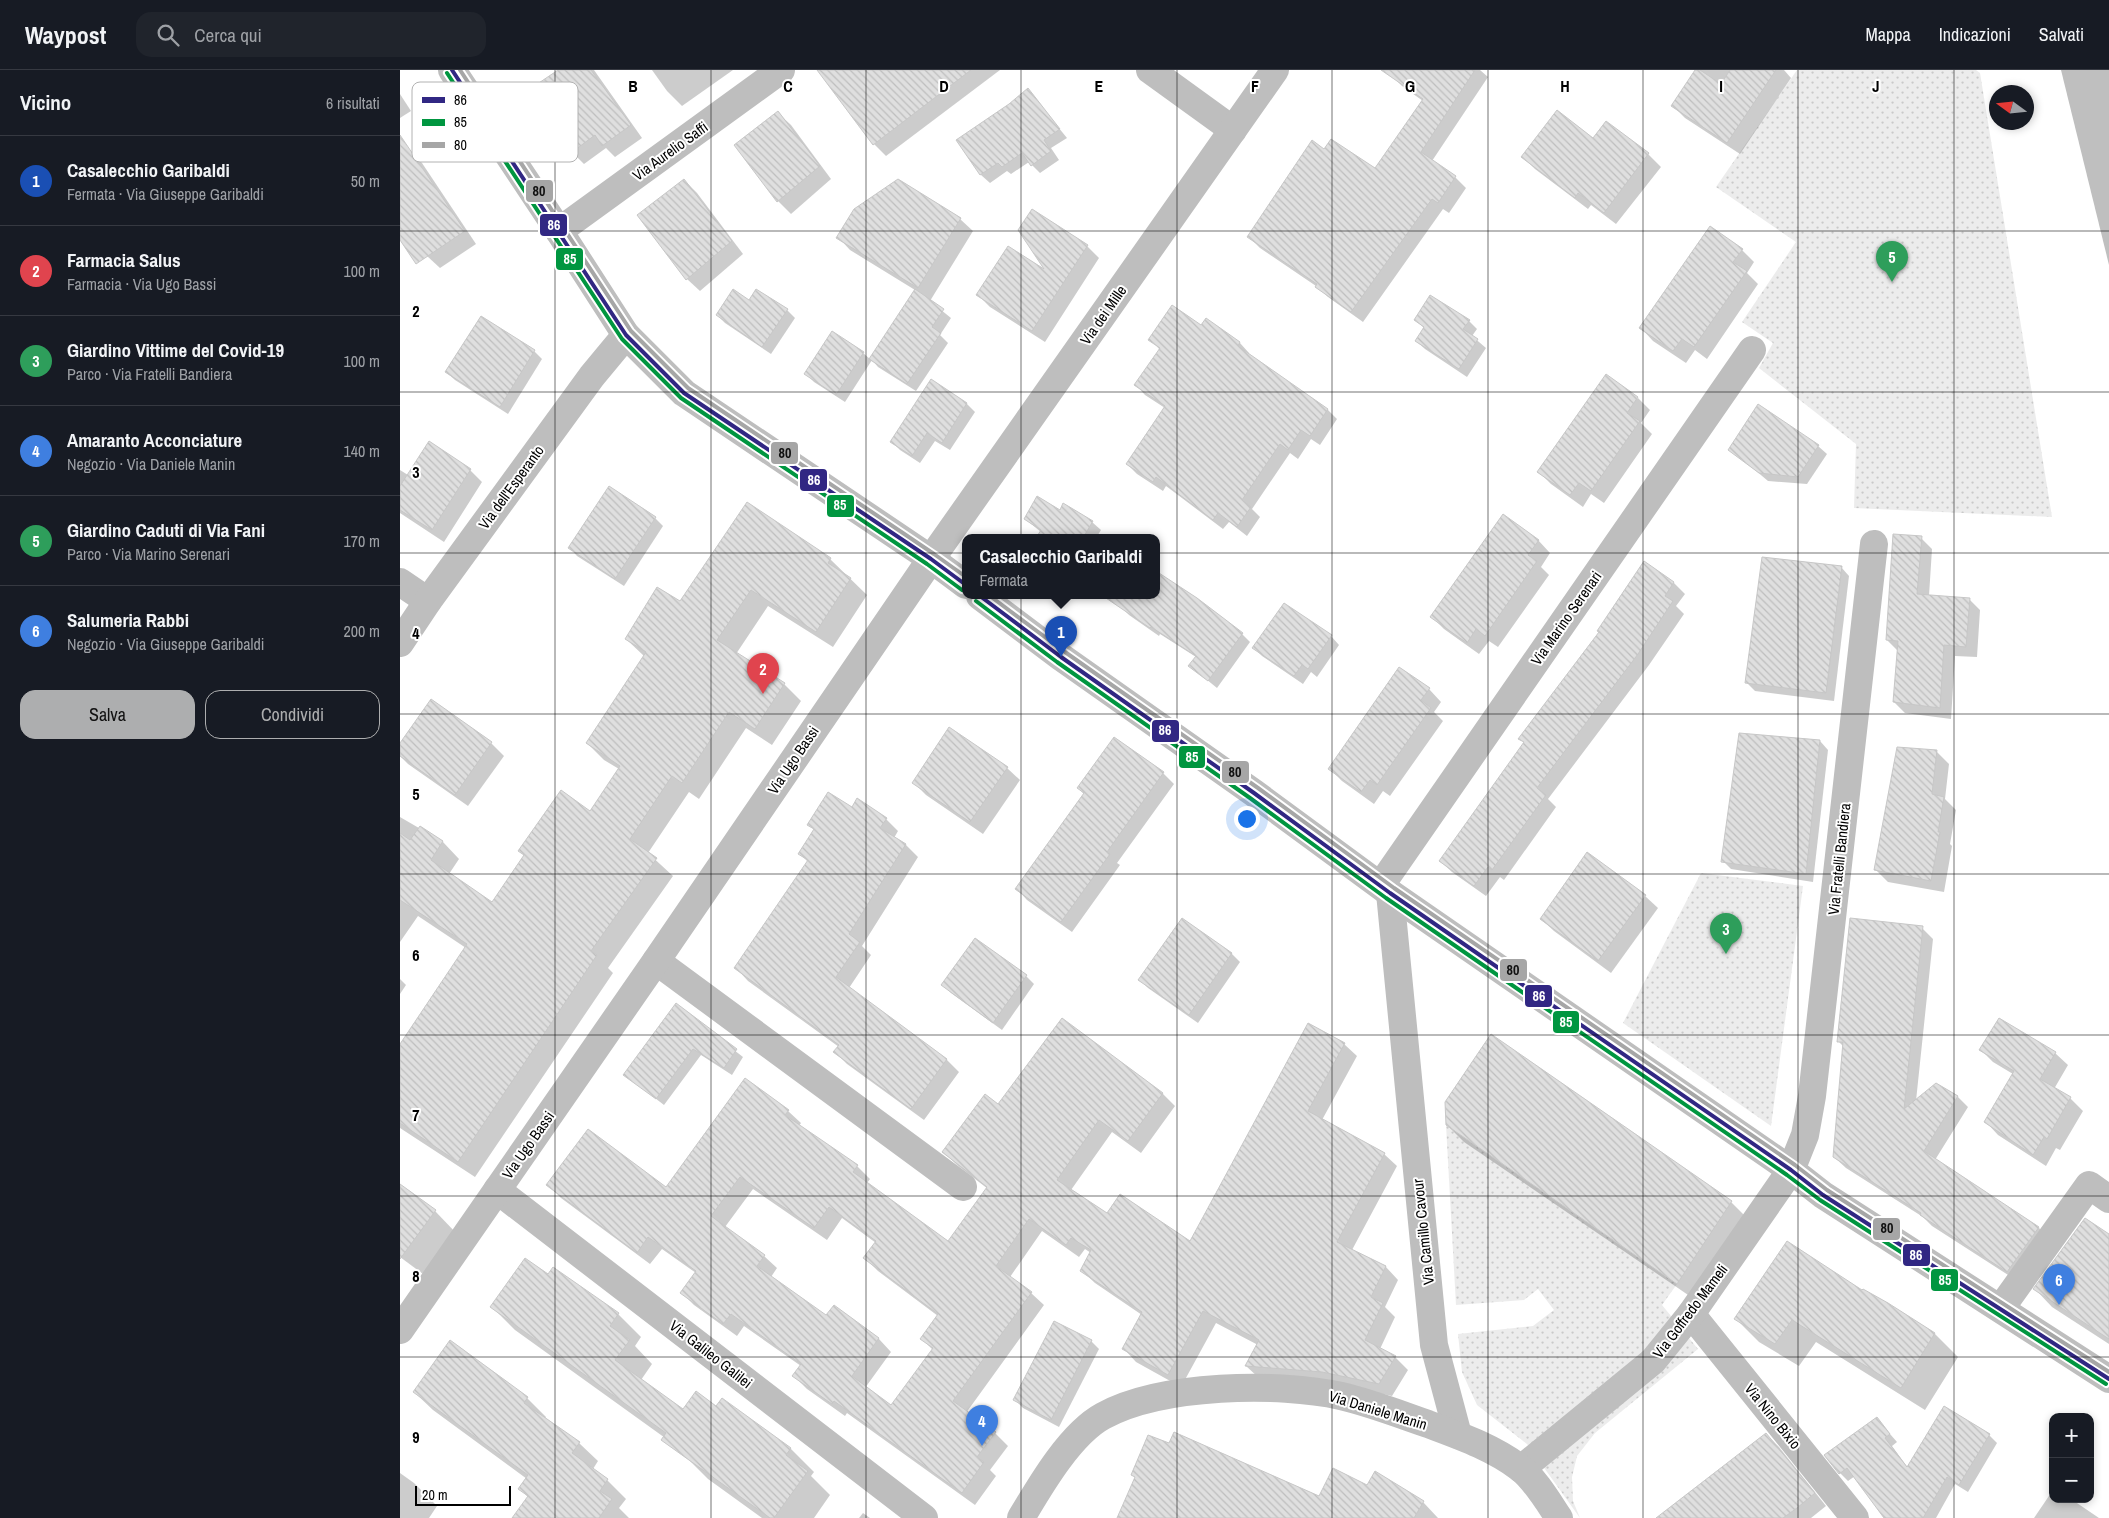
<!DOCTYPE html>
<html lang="it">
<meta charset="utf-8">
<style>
:root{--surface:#171b24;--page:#20242c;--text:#f1f3f6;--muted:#9ea1a6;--line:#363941;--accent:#adaeaf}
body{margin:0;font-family:"Archivo Narrow",sans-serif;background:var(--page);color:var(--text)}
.controls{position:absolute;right:15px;bottom:15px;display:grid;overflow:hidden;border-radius:10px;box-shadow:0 2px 8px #0003}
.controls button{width:45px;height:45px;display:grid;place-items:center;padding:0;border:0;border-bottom:1px solid var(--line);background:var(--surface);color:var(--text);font:25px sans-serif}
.compass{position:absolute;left:1589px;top:15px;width:45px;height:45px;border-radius:50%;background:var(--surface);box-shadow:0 2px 8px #0003;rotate:285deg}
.scale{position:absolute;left:15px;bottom:12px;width:96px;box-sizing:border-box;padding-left:5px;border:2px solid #000;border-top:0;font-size:14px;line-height:18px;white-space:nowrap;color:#000;-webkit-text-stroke:4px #fff;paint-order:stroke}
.you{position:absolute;left:846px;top:748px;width:18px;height:18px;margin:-12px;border:4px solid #fff;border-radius:50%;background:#1a73e8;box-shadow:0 0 0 8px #1a73e833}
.badge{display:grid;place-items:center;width:32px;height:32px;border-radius:50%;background:var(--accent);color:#fff;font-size:16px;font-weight:700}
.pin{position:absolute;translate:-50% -41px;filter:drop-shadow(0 1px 2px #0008)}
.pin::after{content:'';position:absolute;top:26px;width:18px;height:15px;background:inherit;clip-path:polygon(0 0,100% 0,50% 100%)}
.popup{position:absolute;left:562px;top:464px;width:198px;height:65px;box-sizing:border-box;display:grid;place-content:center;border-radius:10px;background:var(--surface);filter:drop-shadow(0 1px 4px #0005);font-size:16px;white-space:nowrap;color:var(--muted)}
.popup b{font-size:19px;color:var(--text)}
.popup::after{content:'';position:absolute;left:50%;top:100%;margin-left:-10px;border:10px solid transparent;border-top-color:var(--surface)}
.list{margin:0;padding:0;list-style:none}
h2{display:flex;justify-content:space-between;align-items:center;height:65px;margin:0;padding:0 20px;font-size:21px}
h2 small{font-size:16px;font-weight:400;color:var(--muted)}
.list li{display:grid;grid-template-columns:32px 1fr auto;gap:15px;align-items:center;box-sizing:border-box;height:90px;padding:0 20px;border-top:1px solid var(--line)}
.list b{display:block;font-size:19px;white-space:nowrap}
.list p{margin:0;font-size:16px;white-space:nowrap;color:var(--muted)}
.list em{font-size:16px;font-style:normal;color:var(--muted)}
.actions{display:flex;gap:10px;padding:15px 20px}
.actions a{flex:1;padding:11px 0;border:1px solid var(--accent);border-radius:15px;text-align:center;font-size:18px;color:var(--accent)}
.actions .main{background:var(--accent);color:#111}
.icon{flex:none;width:28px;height:28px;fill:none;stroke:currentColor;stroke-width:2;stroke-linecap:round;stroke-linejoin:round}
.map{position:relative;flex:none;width:1709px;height:1448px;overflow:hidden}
header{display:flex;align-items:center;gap:30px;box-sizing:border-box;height:70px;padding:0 25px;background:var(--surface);border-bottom:1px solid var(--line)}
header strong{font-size:24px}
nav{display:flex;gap:28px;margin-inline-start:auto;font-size:18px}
.search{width:350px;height:45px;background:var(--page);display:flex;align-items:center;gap:12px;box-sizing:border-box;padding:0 18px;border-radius:15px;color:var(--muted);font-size:19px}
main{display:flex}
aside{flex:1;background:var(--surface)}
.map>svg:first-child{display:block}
.park{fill:url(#park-dots)}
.water{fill:#bfbfbf}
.shadow{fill:#0003;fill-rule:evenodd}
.building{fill:url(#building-back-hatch);stroke:#c7c7c7;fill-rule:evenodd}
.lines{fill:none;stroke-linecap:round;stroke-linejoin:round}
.street{stroke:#bebebe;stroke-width:28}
.bus-1-casing{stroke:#fff;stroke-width:8}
.bus-2-casing{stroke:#fff;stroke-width:8}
.bus-3-casing{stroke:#fff;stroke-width:8}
.bus-1{stroke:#312783;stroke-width:4}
.bus-2{stroke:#009640;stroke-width:4}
.bus-3{stroke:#a6a6a6;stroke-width:4}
.grid{fill:none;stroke:#000;stroke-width:1;stroke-opacity:0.55}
.labels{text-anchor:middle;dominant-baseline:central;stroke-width:4;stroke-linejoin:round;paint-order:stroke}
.street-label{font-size:15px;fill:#000;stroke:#fff}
.key{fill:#fff;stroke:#b2b2b2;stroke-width:1}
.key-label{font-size:14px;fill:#000}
.grid-label{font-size:16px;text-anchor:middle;font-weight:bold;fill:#000;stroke:#fff;stroke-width:4;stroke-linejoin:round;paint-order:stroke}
.line-badge{stroke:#fff;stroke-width:2}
.badge-label{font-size:14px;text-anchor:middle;font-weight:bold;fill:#fff}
.pale-badge-label{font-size:14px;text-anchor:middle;font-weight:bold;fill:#111}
</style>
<header>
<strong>Waypost</strong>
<div class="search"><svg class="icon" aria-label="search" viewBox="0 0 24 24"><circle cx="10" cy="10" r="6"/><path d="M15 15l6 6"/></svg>Cerca qui</div>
<nav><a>Mappa</a><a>Indicazioni</a><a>Salvati</a></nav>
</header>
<main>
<aside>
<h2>Vicino<small>6 risultati</small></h2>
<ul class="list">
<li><span class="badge" style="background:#1a4fb4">1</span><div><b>Casalecchio Garibaldi</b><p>Fermata · Via Giuseppe Garibaldi</p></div><em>50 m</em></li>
<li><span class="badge" style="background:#e0444e">2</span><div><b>Farmacia Salus</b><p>Farmacia · Via Ugo Bassi</p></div><em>100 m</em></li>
<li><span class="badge" style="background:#2e9e5b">3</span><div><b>Giardino Vittime del Covid-19</b><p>Parco · Via Fratelli Bandiera</p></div><em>100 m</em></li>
<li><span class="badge" style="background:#3f7fe0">4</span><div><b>Amaranto Acconciature</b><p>Negozio · Via Daniele Manin</p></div><em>140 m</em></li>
<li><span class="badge" style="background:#2e9e5b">5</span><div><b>Giardino Caduti di Via Fani</b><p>Parco · Via Marino Serenari</p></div><em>170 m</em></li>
<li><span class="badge" style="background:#3f7fe0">6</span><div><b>Salumeria Rabbi</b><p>Negozio · Via Giuseppe Garibaldi</p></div><em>200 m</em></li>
</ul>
<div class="actions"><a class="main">Salva</a><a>Condividi</a></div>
</aside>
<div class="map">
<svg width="1709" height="1448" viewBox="0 0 1709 1448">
<defs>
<pattern id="park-dots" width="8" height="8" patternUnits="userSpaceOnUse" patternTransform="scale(1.25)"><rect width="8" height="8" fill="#ececec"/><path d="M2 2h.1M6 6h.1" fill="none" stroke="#c9c9c9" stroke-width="1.8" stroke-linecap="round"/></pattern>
<pattern id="building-back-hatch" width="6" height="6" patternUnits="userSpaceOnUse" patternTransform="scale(1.25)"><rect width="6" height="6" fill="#dfdfdf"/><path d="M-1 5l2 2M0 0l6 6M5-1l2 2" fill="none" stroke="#bebebe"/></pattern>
</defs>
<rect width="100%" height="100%" fill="#fff"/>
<g class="park">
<path d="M 1397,0 L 1576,0 L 1580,3 L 1652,447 L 1454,438 L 1456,374 L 1359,298 L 1373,273 L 1342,252 L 1396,172 L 1316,117 Z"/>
<path d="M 1301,803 L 1403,816 L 1371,1056 L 1223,953 Z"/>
<path d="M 1046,1055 L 1277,1214 L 1262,1235 L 1298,1279 L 1195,1363 L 1177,1386 L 1172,1407 L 1173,1431 L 1180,1448 L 1127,1374 L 1077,1335 L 1062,1302 L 1058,1264 L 1133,1256 L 1154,1240 L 1138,1219 L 1124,1230 L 1056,1235 Z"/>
</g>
<path class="water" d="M 1661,0 L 1709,0 L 1709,195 Z"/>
<g class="shadow">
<path d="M 160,0 L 194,0 L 242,68 L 215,87 L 206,78 L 184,94 L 172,82 Z"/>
<path d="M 252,0 L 333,0 L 282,36 L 267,21 Z"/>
<path d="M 429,0 L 600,0 L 486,86 L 474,74 Z"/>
<path d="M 994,0 L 1080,0 L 1088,7 L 1032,91 L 1055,107 L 1066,118 L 1049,143 L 1043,139 L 963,252 L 928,227 L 916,216 L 860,178 L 849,167 L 925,81 L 976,100 L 1023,31 L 1002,16 L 991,5 Z"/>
<path d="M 1296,0 L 1384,0 L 1391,8 L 1340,84 L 1285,48 L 1272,35 Z"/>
<path d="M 628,20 L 667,68 L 651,78 L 659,90 L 640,103 L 629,92 L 611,104 L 607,101 L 590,113 L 581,105 L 558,70 L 610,35 Z"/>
<path d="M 0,24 L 11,41 L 0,48 Z"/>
<path d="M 378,43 L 391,55 L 431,109 L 391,144 L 378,131 L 335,75 Z"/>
<path d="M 1206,52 L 1248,84 L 1261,97 L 1216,154 L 1191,135 L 1188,139 L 1135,99 L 1123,87 L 1193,70 Z"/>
<path d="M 10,81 L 22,93 L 76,174 L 40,198 L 27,186 L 0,142 L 0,88 Z"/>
<path d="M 284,110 L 297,123 L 343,184 L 300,221 L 287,209 Z"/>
<path d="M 560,149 L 573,161 L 530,231 L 551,248 L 540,265 L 548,273 L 516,321 L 478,297 L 472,290 L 445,332 L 414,312 L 406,304 L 463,283 L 470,289 L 515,220 L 450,180 L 438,167 Z"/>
<path d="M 687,176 L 699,188 L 645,272 L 590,237 L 578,225 L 649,203 Z"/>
<path d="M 1342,180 L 1354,192 L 1347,203 L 1358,214 L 1307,289 L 1295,280 L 1286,293 L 1253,271 L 1241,258 Z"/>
<path d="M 387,240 L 395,248 L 371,284 L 325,253 L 317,245 Z"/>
<path d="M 806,250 L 840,273 L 849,283 L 848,285 L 928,340 L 937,349 L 920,375 L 911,369 L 898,389 L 890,383 L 852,439 L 860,447 L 847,466 L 829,452 L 823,459 L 766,416 L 763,421 L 737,404 L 727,394 L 765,338 L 745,325 L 736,315 L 760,280 L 750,269 L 801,257 Z"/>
<path d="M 1016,250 L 1069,251 L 1077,259 L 1072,266 L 1086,278 L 1067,307 L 1025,279 L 1016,271 L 1024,258 Z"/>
<path d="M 134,281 L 142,289 L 108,344 L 55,310 L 46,302 Z"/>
<path d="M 531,311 L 567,334 L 575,342 L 550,380 L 535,371 L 520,393 L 500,380 L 492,372 Z"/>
<path d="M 1238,328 L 1250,340 L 1241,353 L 1252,364 L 1204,433 L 1191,424 L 1183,437 L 1151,414 L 1139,402 Z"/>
<path d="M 1418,376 L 1427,384 L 1407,414 L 1368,411 L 1330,379 Z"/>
<path d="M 0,400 L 8,405 L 70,400 L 82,412 L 44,472 L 0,443 Z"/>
<path d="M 664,435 L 692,452 L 701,460 L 696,468 L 637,468 L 641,462 L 625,449 L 660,441 Z"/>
<path d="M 255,448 L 263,456 L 224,516 L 177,486 L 169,477 Z"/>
<path d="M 1521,468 L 1532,479 L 1529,526 L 1569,529 L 1580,540 L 1577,587 L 1555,586 L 1551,649 L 1505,643 L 1494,632 L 1498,581 L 1487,570 Z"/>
<path d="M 1138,470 L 1150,483 L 1141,497 L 1149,505 L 1098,577 L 1089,571 L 1079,584 L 1044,559 L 1032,547 Z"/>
<path d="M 430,489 L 467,525 L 433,577 L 368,536 L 336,584 L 384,614 L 401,631 L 372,675 L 346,658 L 299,729 L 289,722 L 248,783 L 273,806 L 208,898 L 213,903 L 75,1107 L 0,1058 L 0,974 L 66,878 L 18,846 L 0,872 L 0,747 L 43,772 L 59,789 L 49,804 L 92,833 L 125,786 L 119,781 L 191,743 L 219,699 L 204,690 L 187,673 L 244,586 L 226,569 L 281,533 Z"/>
<path d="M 1244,493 L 1274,513 L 1285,524 L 1276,536 L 1284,544 L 1249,595 L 1148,729 L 1156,737 L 1104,810 L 1100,807 L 1086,826 L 1052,802 L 1040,791 L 1125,673 L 1120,668 L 1200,562 Z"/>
<path d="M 1441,497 L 1449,506 L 1434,631 L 1355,621 L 1347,613 Z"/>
<path d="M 756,503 L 842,564 L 850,572 L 817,618 L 790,596 L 796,587 L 760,564 L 759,566 L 729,545 L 721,537 L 728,526 L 756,526 Z"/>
<path d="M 931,566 L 939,575 L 917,607 L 911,602 L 903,614 L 862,586 L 854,578 Z"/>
<path d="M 999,599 L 1029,619 L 1041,632 L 1034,642 L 1043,651 L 990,726 L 983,721 L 974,734 L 942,711 L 930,699 Z"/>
<path d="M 31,631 L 91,673 L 104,686 L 68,736 L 8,694 L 0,686 L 0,675 Z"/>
<path d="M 1420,671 L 1428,680 L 1413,812 L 1331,799 L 1323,791 Z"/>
<path d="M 1536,681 L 1549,694 L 1545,729 L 1556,740 L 1550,774 L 1552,776 L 1544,822 L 1488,812 L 1475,799 Z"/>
<path d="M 607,698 L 620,710 L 583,764 L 526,725 L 513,712 Z"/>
<path d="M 763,703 L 774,714 L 717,793 L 720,795 L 672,862 L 627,830 L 617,819 L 684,724 L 678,718 Z"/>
<path d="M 452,738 L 486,749 L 498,761 L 494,768 L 506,775 L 518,787 L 462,876 L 471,885 L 449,918 L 547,990 L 559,1002 L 524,1050 L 447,994 L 435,982 L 439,977 L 348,911 L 336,898 L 408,792 L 400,784 L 415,761 L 409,754 Z"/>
<path d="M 1187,784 L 1245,826 L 1258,838 L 1211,903 L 1154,861 L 1141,849 Z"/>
<path d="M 782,850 L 832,884 L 840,892 L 798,953 L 748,918 L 740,910 Z"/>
<path d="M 1522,858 L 1533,869 L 1516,1031 L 1558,1027 L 1568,1037 L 1535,1090 L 1639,1158 L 1650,1169 L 1619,1212 L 1532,1156 L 1523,1147 L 1446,1098 L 1434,1087 L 1443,976 L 1438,971 Z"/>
<path d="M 626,906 L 634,914 L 602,960 L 551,923 L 543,915 Z"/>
<path d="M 0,909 L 6,915 L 0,924 Z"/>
<path d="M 276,935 L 343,987 L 332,1005 L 301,985 L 264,1035 L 225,1005 Z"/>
<path d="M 662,950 L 763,1024 L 775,1036 L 741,1083 L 712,1062 L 671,1120 L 707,1145 L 790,1172 L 944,974 L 957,986 L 922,1050 L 984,1084 L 997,1096 L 952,1180 L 986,1197 L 998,1210 L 985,1237 L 995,1247 L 980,1279 L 995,1287 L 1008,1300 L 992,1326 L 936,1314 L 859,1308 L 846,1296 L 858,1275 L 816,1253 L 781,1317 L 736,1292 L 724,1279 L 742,1245 L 695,1213 L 682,1201 L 691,1183 L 685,1179 L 679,1187 L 642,1161 L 610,1207 L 631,1223 L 644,1235 L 566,1343 L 595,1363 L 608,1376 L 590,1400 L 596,1406 L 575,1435 L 447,1343 L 445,1346 L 407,1319 L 394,1306 L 401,1296 L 344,1256 L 337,1266 L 294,1235 L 282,1223 L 296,1203 L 262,1179 L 250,1194 L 161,1128 L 148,1115 L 266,1119 L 388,1041 L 401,1053 L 399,1056 L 457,1096 L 470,1109 L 467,1113 L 549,1173 L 588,1119 L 557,1095 L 544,1082 L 599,1036 ZM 353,1119 L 427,1170 L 442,1148 L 476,1173 L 465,1188 L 478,1201 L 538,1246 L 522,1269 L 533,1280 L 491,1337 L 465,1318 L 491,1282 L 479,1269 L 434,1237 L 427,1247 L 371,1207 L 377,1198 L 364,1186 L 325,1157 Z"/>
<path d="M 1581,980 L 1655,983 L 1668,995 L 1654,1019 L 1670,1028 L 1683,1041 L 1660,1080 L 1656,1078 L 1646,1096 L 1598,1065 L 1586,1052 L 1613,1004 L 1593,992 Z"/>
<path d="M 1047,1055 L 1331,1132 L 1347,1148 L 1294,1229 L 1064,1072 Z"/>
<path d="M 0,1115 L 35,1141 L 58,1165 L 27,1207 L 0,1187 Z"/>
<path d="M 1709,1166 L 1709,1274 L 1652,1237 L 1635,1219 Z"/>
<path d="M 148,1206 L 218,1244 L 241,1267 L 235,1276 L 252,1294 L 241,1310 L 298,1358 L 323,1330 L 391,1379 L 414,1402 L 411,1406 L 430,1425 L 414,1448 L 362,1448 L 308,1409 L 285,1386 L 286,1383 L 115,1260 L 92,1237 Z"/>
<path d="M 1463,1221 L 1535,1264 L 1558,1287 L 1525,1340 L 1416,1272 L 1399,1296 L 1359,1272 L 1336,1249 Z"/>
<path d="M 691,1271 L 699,1279 L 659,1357 L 623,1338 L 615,1330 Z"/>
<path d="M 50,1272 L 127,1328 L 146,1347 L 145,1349 L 179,1373 L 198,1391 L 193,1399 L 207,1410 L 226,1429 L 219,1438 L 229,1448 L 113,1448 L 128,1427 L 120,1419 L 127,1409 L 33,1340 L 14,1322 Z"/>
<path d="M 1477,1349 L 1497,1372 L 1492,1376 L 1508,1398 L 1589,1365 L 1597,1373 L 1568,1422 L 1555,1414 L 1536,1448 L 1486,1448 L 1455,1406 L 1448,1411 L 1440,1403 Z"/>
<path d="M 1366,1364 L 1379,1377 L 1426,1436 L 1411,1448 L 1258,1448 Z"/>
<path d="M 0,1403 L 14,1413 L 37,1436 L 29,1448 L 0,1448 Z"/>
<path d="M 975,1403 L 1023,1432 L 1038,1448 L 718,1448 L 736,1408 L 732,1405 L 918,1429 L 967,1416 Z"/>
<path d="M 1653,1420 L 1653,1429 L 1671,1429 L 1699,1448 L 1634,1448 Z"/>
<path d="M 463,1443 L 470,1448 L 459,1448 Z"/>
</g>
<g class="building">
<path d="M 158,0 L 191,0 L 231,55 L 202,76 L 195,65 L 171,83 L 127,21 Z"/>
<path d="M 417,0 L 571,0 L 473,75 Z"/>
<path d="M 981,0 L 1075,0 L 1021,82 L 1056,106 L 1038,133 L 1032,129 L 951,242 L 915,217 L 917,214 L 847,167 L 912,70 L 924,79 L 931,69 L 975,98 L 1023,29 Z"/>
<path d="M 1295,0 L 1300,0 L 1321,14 L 1330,0 L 1376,0 L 1327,73 L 1271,36 Z"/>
<path d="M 628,18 L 660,59 L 644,70 L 651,81 L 631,96 L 622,83 L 602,97 L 598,93 L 580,105 L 556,70 L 609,34 Z"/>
<path d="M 1157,40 L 1193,68 L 1206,51 L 1249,83 L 1204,143 L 1178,123 L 1175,128 L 1121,87 Z"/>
<path d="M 378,41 L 420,96 L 377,132 L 334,75 Z"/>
<path d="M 0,65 L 65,161 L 16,194 L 0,170 Z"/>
<path d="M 284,109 L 332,171 L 286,210 L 237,145 Z"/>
<path d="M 498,109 L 561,148 L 518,218 L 436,168 L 454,139 Z"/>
<path d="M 632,139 L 688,175 L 632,261 L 576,225 L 608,176 L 644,199 L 618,160 Z"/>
<path d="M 1310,156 L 1343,179 L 1333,192 L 1347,201 L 1294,277 L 1282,269 L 1273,281 L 1239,258 Z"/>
<path d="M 333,219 L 349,230 L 356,219 L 388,239 L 362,277 L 316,245 Z"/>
<path d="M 515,219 L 544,239 L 532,257 L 541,263 L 507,314 L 469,289 Z"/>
<path d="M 1030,225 L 1070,250 L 1063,259 L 1078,269 L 1059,299 L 1015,271 L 1024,257 L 1014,250 Z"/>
<path d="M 772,235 L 801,255 L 806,248 L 840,272 L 838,276 L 928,339 L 910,366 L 901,360 L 888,380 L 880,374 L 842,430 L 851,437 L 837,457 L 818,443 L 813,450 L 756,407 L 753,412 L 726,394 L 765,336 L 734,315 L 760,278 L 748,270 Z"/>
<path d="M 81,246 L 135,280 L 100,337 L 45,302 Z"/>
<path d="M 432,261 L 464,282 L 436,325 L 404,304 Z"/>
<path d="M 1206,304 L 1238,327 L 1227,343 L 1240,351 L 1191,421 L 1179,413 L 1170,425 L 1137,402 Z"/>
<path d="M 531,309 L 567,333 L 542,373 L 527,363 L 512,386 L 490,372 Z"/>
<path d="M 1358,334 L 1419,375 L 1398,407 L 1359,403 L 1328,380 Z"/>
<path d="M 29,371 L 71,399 L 32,460 L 0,440 L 0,416 Z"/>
<path d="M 209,416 L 256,447 L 215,509 L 168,478 Z"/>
<path d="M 637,426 L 660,440 L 663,433 L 693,451 L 683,468 L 636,468 L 641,460 L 624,449 Z"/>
<path d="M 347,432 L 431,488 L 428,493 L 451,508 L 416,562 L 351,520 L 317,570 L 385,613 L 355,659 L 329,642 L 282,713 L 272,706 L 230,769 L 257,788 L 191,881 L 197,885 L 58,1092 L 0,1053 L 0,974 L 67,874 L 0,830 L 0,763 L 10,770 L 20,756 L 43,771 L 31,790 L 92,832 L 124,785 L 118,781 L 161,720 L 190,741 L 220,696 L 186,673 L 246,582 L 225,569 L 257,517 L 280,531 Z"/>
<path d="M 1103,444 L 1139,470 L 1128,485 L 1137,491 L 1085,566 L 1076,559 L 1067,573 L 1030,547 Z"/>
<path d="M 1493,464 L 1522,466 L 1517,524 L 1570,528 L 1566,577 L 1544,575 L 1540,638 L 1493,632 L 1498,571 L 1486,570 Z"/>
<path d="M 1362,487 L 1442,496 L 1426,623 L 1345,613 Z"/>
<path d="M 1244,491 L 1274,512 L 1265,526 L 1273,531 L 1238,584 L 1137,718 L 1146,725 L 1092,800 L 1088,797 L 1074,816 L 1039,791 L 1124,672 L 1118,669 L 1199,562 L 1197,561 Z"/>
<path d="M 756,501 L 797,528 L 843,563 L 808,611 L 788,596 L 796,586 L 751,557 L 750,558 L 703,526 L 756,526 Z"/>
<path d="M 884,533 L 932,565 L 908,599 L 902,595 L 894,606 L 852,578 Z"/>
<path d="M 999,597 L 1030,618 L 1021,630 L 1031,638 L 977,715 L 970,710 L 961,722 L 928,699 Z"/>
<path d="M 31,629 L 92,672 L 55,725 L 0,686 L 0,673 Z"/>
<path d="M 549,657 L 608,697 L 570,752 L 512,713 Z"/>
<path d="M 1339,663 L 1420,670 L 1406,804 L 1321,792 Z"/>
<path d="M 714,667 L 764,702 L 707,782 L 710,784 L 661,852 L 615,819 L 684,723 L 677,718 Z"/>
<path d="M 1497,677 L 1537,680 L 1532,724 L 1544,727 L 1538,762 L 1540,762 L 1531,811 L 1474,800 Z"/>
<path d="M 428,722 L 452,737 L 457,728 L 487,748 L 480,758 L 506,774 L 449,864 L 460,872 L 436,907 L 547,989 L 511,1039 L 433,982 L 439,975 L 334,898 L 408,790 L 398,784 L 414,759 L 407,755 Z"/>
<path d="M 1187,782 L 1246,825 L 1198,891 L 1140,849 Z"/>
<path d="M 782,848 L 832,883 L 789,945 L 738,910 Z"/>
<path d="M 1450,848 L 1523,856 L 1504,1039 L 1536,1013 L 1558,1026 L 1524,1081 L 1639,1157 L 1607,1202 L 1520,1145 L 1521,1143 L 1433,1087 L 1443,972 L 1437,972 Z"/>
<path d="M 575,868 L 627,905 L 593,953 L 541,915 Z"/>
<path d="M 276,933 L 337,979 L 324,998 L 293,979 L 256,1029 L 223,1005 Z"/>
<path d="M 662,948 L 763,1023 L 728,1071 L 699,1050 L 657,1110 L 707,1143 L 720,1124 L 790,1171 L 908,953 L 945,973 L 908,1041 L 985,1083 L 937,1172 L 986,1196 L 971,1227 L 983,1233 L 965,1270 L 996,1286 L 979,1314 L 922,1302 L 845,1296 L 859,1270 L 803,1241 L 768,1305 L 722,1279 L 742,1242 L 680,1201 L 691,1180 L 671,1168 L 666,1175 L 629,1149 L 596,1196 L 632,1222 L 553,1331 L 596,1362 L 577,1387 L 584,1392 L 562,1423 L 434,1331 L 432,1334 L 392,1306 L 401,1294 L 331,1244 L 323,1254 L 280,1223 L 296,1201 L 248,1167 L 237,1183 L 146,1115 L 188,1059 L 266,1117 L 345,1008 L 389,1040 L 385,1045 L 458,1095 L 453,1102 L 548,1171 L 587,1117 L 542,1082 L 585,1024 L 598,1034 ZM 340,1107 L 414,1158 L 429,1137 L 476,1171 L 463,1188 L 538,1244 L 520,1269 L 533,1278 L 491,1335 L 452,1306 L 479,1268 L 434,1235 L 426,1245 L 357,1196 L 365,1185 L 311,1146 Z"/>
<path d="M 1599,948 L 1656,982 L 1640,1009 L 1671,1027 L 1647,1069 L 1644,1067 L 1633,1085 L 1584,1052 L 1614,1001 L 1579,980 Z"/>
<path d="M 1091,964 L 1332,1131 L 1277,1214 L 1046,1055 L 1045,1032 Z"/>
<path d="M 0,1114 L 36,1140 L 0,1189 Z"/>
<path d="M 1685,1148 L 1709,1164 L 1709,1269 L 1633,1219 Z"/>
<path d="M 1387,1171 L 1462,1220 L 1463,1219 L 1488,1233 L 1535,1263 L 1501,1318 L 1392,1250 L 1375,1274 L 1334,1249 Z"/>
<path d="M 125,1188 L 148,1204 L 153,1197 L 219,1243 L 210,1256 L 230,1270 L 215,1290 L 283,1339 L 296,1321 L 316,1336 L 322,1328 L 391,1378 L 386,1385 L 408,1401 L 374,1448 L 370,1448 L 261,1370 L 266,1363 L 90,1237 Z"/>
<path d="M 654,1251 L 692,1270 L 651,1350 L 613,1330 Z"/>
<path d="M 50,1270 L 128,1327 L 124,1333 L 180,1372 L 172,1383 L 208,1409 L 200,1421 L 212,1429 L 199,1448 L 112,1448 L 128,1426 L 118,1419 L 128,1405 L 13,1322 Z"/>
<path d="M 1544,1336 L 1590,1364 L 1559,1415 L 1547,1407 L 1523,1448 L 1484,1448 L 1447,1398 L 1439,1404 L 1424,1385 L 1477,1347 L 1490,1364 L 1485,1368 L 1507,1397 Z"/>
<path d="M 774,1362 L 919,1426 L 933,1398 L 967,1415 L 975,1401 L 1024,1431 L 1014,1448 L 717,1448 L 735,1407 L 731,1405 L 748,1365 L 769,1373 Z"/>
<path d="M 1366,1363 L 1415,1423 L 1397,1438 L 1383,1448 L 1256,1448 Z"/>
</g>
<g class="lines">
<g class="street">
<path d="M 52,0 L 159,161 L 226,265 L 284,323 L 531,489 L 566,515"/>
<path d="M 750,0 L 833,60"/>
<path d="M 159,161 L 381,0"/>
<path d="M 0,512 L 28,531"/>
<path d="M 580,526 L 661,587 L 854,723 L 990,823 L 1391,1100 L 1423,1125 L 1709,1309"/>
<path d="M 0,573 L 28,531 L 192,306 L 226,265"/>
<path d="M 981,815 L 1352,280"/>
<path d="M 990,823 L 1034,1275 L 1058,1365"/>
<path d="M 256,891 L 563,1117"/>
<path d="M 97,1120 L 524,1448"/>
<path d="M 1601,1238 L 1689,1115 L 1709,1129"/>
<path d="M 1291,1244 L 1455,1448"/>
<path d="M 0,1260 L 256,891 L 531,489 L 875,0"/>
<path d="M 1121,1399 L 1253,1291 L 1291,1244 L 1391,1100 L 1405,1065 L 1412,1026 L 1474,474"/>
<path d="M 621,1448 C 640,1416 670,1364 703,1346 C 761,1314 879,1312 941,1326 C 971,1333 999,1344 1028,1354 C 1060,1366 1092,1377 1120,1398 C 1134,1408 1149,1433 1159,1448"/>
</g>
<defs>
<g id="bus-1">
<path d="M 52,0 L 226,265 L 284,323 L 531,489 L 566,515"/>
<path d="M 580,526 L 661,587 L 854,723 L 990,823 L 1391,1100 L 1423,1125 L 1709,1309"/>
</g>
<g id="bus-2">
<path d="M 47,3 L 222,269 L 281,328 L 527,494 L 562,520"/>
<path d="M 576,531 L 657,592 L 850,728 L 986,828 L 1387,1105 L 1420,1130 L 1706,1314"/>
</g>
<g id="bus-3">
<path d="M 60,0 L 231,261 L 288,318 L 534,484 L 566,507"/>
<path d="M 590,526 L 665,582 L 858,718 L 994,818 L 1395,1095 L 1427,1120 L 1709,1302"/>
</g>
</defs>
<use href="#bus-1" class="bus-1-casing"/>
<use href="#bus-2" class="bus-2-casing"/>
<use href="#bus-3" class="bus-3-casing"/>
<use href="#bus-1" class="bus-1"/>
<use href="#bus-2" class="bus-2"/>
<use href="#bus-3" class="bus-3"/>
</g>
<path class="grid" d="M 155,0 L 155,1448M 311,0 L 311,1448M 466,0 L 466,1448M 621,0 L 621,1448M 777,0 L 777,1448M 932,0 L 932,1448M 1088,0 L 1088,1448M 1243,0 L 1243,1448M 1398,0 L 1398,1448M 1554,0 L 1554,1448M 0,161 L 1709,161M 0,322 L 1709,322M 0,483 L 1709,483M 0,644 L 1709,644M 0,804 L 1709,804M 0,965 L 1709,965M 0,1126 L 1709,1126M 0,1287 L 1709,1287"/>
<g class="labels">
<g class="street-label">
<text transform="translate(270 81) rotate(-36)">Via Aurelio Saffi</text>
<text transform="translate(703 245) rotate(-55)">Via dei Mille</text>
<text transform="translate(111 417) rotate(-54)">Via dell'Esperanto</text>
<text transform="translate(1166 548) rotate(-55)">Via Marino Serenari</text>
<text transform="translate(393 690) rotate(-56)">Via Ugo Bassi</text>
<text transform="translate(1439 789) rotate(-84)">Via Fratelli Bandiera</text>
<text transform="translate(128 1075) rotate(-55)">Via Ugo Bassi</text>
<text transform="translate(1023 1162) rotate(-96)">Via Camillo Cavour</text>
<text transform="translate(1290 1241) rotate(-53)">Via Goffredo Mameli</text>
<text transform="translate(311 1284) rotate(38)">Via Galileo Galilei</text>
<text transform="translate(978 1340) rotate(17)">Via Daniele Manin</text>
<text transform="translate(1373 1346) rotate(51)">Via Nino Bixio</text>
</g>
</g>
<rect x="12" y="12" width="166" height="80" rx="8" class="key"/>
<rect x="22" y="27" width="23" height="6" fill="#312783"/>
<rect x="22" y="49" width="23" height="7" fill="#009640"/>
<rect x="22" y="72" width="23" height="6" fill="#a6a6a6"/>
<g class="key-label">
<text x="54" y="35">86</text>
<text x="54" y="57">85</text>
<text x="54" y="80">80</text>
</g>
<g class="grid-label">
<text x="233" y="22">B</text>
<text x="388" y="22">C</text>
<text x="544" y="22">D</text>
<text x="699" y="22">E</text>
<text x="855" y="22">F</text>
<text x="1010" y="22">G</text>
<text x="1165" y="22">H</text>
<text x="1321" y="22">I</text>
<text x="1476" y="22">J</text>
<text x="16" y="247">2</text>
<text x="16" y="408">3</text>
<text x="16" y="569">4</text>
<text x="16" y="730">5</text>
<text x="16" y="891">6</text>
<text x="16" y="1051">7</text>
<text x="16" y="1212">8</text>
<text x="16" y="1373">9</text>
</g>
<g class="line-badge">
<rect x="125" y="109" width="29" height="24" rx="5" fill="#a6a6a6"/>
<rect x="139" y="143" width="29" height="24" rx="5" fill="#312783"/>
<rect x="155" y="177" width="29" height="24" rx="5" fill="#009640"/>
<rect x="370" y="371" width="29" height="24" rx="5" fill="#a6a6a6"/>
<rect x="399" y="398" width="29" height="24" rx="5" fill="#312783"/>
<rect x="426" y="424" width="29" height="24" rx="5" fill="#009640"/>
<rect x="751" y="649" width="29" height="24" rx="5" fill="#312783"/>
<rect x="778" y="675" width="28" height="24" rx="5" fill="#009640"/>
<rect x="821" y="690" width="29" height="24" rx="5" fill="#a6a6a6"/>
<rect x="1099" y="888" width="29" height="24" rx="5" fill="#a6a6a6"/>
<rect x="1124" y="914" width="29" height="24" rx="5" fill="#312783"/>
<rect x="1152" y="940" width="28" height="24" rx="5" fill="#009640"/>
<rect x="1472" y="1147" width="29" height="24" rx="5" fill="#a6a6a6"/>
<rect x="1502" y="1173" width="29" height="24" rx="5" fill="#312783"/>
<rect x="1530" y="1198" width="29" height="24" rx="5" fill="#009640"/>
</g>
<g class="badge-label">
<text x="154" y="160">86</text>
<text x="170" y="194">85</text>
<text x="414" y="415">86</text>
<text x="440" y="440">85</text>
<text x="765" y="665">86</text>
<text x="792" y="692">85</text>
<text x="1139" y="931">86</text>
<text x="1166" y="957">85</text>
<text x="1516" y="1190">86</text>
<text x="1545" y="1215">85</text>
</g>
<g class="pale-badge-label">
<text x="139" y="126">80</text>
<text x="385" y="388">80</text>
<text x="835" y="707">80</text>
<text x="1113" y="905">80</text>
<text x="1487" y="1163">80</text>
</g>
</svg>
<div class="controls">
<button>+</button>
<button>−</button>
</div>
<svg class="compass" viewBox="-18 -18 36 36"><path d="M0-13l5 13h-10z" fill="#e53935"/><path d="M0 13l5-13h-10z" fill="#9ea1a6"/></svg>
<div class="scale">20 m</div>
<div class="you"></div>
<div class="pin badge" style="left:661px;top:587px;background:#1a4fb4">1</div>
<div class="popup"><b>Casalecchio Garibaldi</b>Fermata</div>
<div class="pin badge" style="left:363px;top:624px;background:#e0444e">2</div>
<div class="pin badge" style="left:1326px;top:884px;background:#2e9e5b">3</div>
<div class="pin badge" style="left:582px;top:1376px;background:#3f7fe0">4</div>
<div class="pin badge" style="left:1492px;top:212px;background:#2e9e5b">5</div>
<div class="pin badge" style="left:1659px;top:1235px;background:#3f7fe0">6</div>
</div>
</main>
